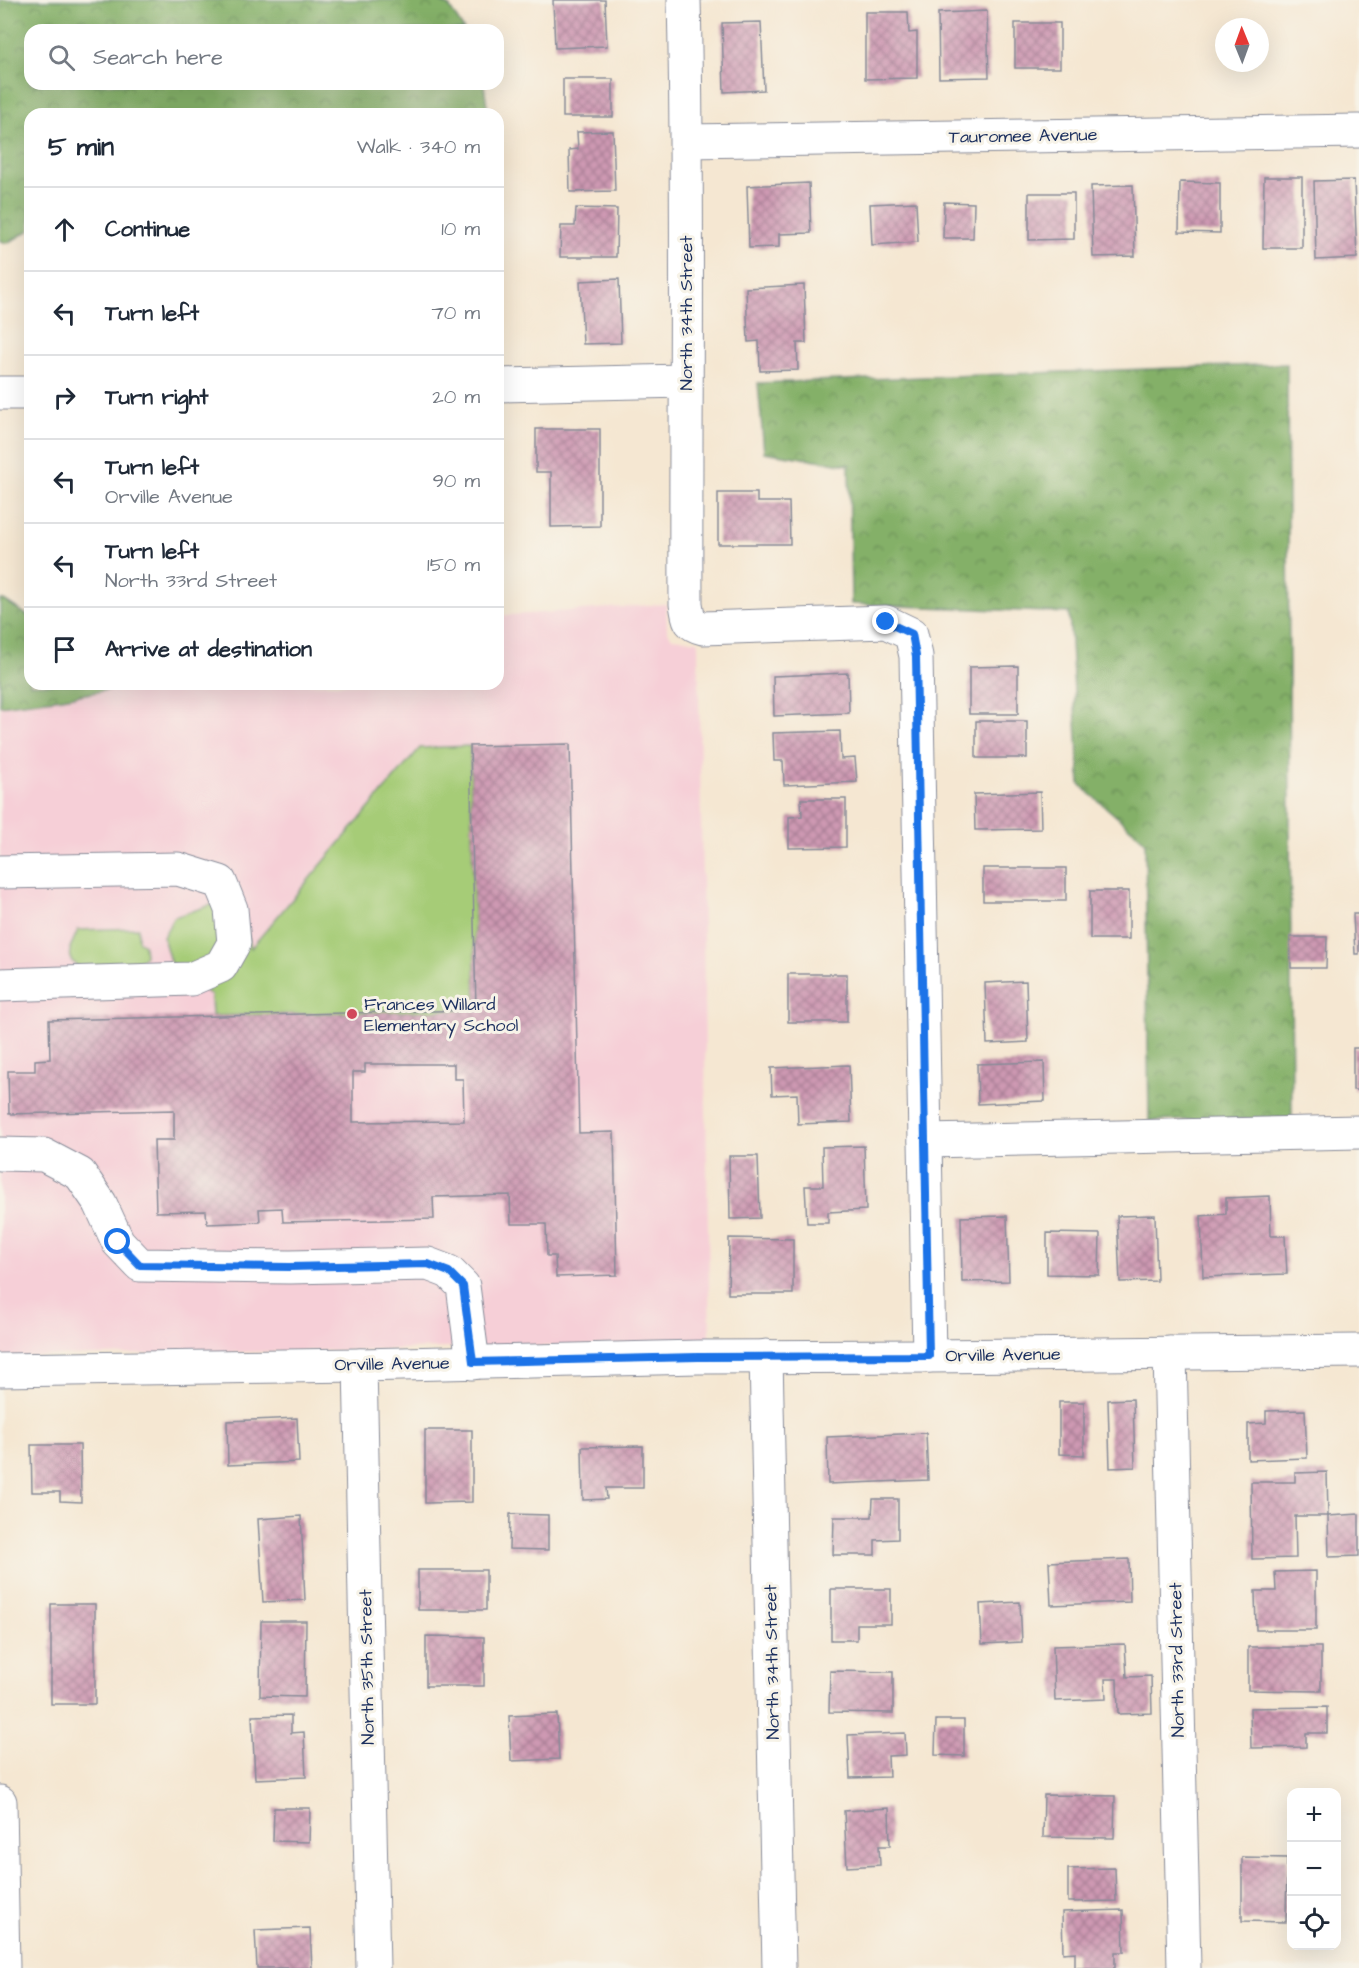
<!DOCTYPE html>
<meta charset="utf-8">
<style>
:root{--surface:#fff;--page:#f2f2f3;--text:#1f2937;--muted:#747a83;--line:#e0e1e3}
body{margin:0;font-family:"Architects Daughter",sans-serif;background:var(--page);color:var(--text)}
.controls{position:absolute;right:18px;bottom:18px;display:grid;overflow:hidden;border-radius:12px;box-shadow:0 6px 24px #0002}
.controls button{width:54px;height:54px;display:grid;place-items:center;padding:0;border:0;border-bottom:2px solid var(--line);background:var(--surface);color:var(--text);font:30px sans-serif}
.compass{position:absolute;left:1215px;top:18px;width:54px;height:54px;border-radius:50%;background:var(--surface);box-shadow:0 6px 24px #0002;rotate:359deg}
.stop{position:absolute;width:18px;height:18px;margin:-14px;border:4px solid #1a73e8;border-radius:50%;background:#fff}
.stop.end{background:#1a73e8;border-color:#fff;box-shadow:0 2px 6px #0008}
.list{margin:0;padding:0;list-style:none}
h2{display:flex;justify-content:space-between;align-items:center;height:78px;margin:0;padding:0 24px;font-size:26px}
h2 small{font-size:20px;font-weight:400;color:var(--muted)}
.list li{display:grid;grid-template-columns:39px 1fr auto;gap:18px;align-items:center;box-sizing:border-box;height:84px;padding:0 24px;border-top:2px solid var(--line)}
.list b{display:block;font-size:22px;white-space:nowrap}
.list p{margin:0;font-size:20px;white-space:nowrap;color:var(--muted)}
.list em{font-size:20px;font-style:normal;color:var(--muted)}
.icon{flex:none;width:33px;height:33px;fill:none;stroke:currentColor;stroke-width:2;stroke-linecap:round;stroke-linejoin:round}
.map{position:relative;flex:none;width:1359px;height:1968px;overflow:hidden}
.search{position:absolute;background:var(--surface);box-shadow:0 6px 24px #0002;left:24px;top:24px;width:480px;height:66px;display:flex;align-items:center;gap:15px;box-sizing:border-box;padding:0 21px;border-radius:18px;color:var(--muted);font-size:22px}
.panel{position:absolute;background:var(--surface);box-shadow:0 6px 24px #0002;left:24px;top:108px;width:480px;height:582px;border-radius:18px}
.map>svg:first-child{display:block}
.built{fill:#f6cfd7}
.green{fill:#a6cc77;stroke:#607e6a;stroke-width:1.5}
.forest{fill:url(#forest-crowns);stroke:#507063;stroke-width:1.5}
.building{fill:url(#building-cross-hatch);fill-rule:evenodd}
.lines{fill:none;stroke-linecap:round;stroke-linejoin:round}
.minor-casing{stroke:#888b98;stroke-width:35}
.minor{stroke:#fff;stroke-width:33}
.route{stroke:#1a73e8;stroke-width:8}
.poi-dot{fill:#d1495b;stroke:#f7f3e8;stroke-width:2}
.labels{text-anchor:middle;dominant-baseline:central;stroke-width:6;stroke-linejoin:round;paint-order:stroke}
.street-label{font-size:18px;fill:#1b2f5e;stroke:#f7f3e8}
.poi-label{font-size:18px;fill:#1b2f5e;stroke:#f7f3e8;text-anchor:start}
</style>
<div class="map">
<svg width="1359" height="1968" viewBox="0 0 1359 1968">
<defs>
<pattern id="forest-crowns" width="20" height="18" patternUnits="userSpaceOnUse" patternTransform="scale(1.5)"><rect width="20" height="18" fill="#84b068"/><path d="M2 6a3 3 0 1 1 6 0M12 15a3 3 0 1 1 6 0" fill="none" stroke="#6b9059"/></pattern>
<pattern id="building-cross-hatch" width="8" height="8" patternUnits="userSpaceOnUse" patternTransform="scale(1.5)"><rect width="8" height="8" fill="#ce99b2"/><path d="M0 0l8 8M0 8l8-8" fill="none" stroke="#a67d94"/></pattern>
</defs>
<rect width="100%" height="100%" fill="#f7f3e8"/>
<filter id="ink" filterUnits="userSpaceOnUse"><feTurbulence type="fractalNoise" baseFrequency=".0167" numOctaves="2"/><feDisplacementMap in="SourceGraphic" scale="12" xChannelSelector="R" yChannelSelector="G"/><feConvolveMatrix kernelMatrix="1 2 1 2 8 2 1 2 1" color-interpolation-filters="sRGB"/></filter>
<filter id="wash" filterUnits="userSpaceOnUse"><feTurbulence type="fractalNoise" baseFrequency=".008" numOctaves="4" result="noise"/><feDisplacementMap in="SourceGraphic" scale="24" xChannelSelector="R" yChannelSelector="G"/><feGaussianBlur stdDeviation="1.35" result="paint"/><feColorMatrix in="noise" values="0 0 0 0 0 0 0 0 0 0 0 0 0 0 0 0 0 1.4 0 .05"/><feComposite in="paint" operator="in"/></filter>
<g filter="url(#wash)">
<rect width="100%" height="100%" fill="#f5e7d2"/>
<path class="built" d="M 666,604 L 667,630 L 672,638 L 698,641 L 710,1343 L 0,1357 L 0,656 L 30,684 L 498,684 L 498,616 Z"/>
<g class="green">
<path d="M 470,746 L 476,1010 L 212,1016 L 211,995 L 172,968 L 163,937 L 174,917 L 217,903 L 242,912 L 251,948 L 420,748 Z"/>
<path d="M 138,928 L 138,940 L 144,945 L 145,956 L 139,962 L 139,978 L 77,980 L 77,966 L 71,960 L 70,948 L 78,930 Z"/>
</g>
<g class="forest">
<path d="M 0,0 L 436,0 L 449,6 L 464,30 L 30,30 L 30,84 L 484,84 L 488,114 L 30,114 L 30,230 L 8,243 L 0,241 Z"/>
<path d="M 1287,364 L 1292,1118 L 1149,1121 L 1145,841 L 1080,785 L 1069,613 L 851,604 L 849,465 L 764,452 L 758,383 Z"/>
<path d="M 0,600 L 4,600 L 30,617 L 30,684 L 143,684 L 62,698 L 0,706 Z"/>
</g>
<g id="blocks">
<g class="building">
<path d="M 553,0 L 605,0 L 607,46 L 555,48 Z"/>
<path d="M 987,11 L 989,77 L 939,78 L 938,13 Z"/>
<path d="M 865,12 L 908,12 L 909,33 L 917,32 L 917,78 L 865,79 Z"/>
<path d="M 761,22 L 764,90 L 724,92 L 722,23 Z"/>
<rect x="1015" y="23" width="45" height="45"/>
<rect x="563" y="79" width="50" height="38"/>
<path d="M 613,131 L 615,191 L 570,192 L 569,150 L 578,149 L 577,132 Z"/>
<path d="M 1264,177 L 1302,177 L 1302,248 L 1263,248 Z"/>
<path d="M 1354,180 L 1357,258 L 1316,260 L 1314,181 Z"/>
<path d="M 1180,182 L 1220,183 L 1220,233 L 1179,232 Z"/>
<path d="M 809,183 L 811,233 L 779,234 L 779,247 L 749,248 L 747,186 Z"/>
<path d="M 1133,185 L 1135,256 L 1093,257 L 1091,186 Z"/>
<path d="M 1029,193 L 1074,193 L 1074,239 L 1029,240 Z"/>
<path d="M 916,202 L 918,242 L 872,245 L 870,204 Z"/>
<path d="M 944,202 L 974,203 L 973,238 L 943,238 Z"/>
<path d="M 576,208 L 617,209 L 616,257 L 560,257 L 561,226 L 575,226 Z"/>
<path d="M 619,279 L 621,343 L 583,344 L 580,281 Z"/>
<path d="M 804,285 L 806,343 L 797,343 L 798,370 L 760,371 L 759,341 L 748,342 L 746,288 Z"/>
<path d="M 536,429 L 600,429 L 600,526 L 551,527 L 551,472 L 536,472 Z"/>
<path d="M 718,493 L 757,493 L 757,502 L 789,502 L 790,544 L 718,544 Z"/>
<path d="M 1018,666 L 1018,714 L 969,714 L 969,667 Z"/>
<path d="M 848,673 L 849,713 L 774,716 L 773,676 Z"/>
<rect x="976" y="721" width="51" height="37"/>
<path d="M 840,731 L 841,759 L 855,758 L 857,782 L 784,785 L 783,761 L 774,761 L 773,733 Z"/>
<path d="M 570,744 L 579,1133 L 614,1132 L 617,1275 L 556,1277 L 555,1256 L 547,1256 L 546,1224 L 511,1224 L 510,1195 L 433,1197 L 434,1219 L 283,1222 L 282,1208 L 259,1209 L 260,1222 L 207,1224 L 206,1211 L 156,1212 L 154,1140 L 174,1140 L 174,1110 L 9,1114 L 8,1071 L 35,1071 L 35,1060 L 50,1059 L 49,1020 L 476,1010 L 470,746 ZM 365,1064 L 454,1064 L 454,1079 L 463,1079 L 464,1121 L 353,1122 L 353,1072 L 365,1072 Z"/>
<path d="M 1040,792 L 1041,829 L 975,830 L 974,794 Z"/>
<path d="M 801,799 L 846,799 L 846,847 L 789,848 L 789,817 L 802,816 Z"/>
<rect x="983" y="868" width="83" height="33"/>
<rect x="1090" y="891" width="39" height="48"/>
<path d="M 1353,914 L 1359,914 L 1359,954 L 1355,954 Z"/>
<path d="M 1290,937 L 1327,937 L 1326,968 L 1291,968 Z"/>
<rect x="788" y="974" width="59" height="48"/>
<path d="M 1026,981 L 1028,1042 L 987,1044 L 985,983 Z"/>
<rect x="1353" y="1048" width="6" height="42"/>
<path d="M 1044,1062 L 1045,1101 L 978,1104 L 977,1064 Z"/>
<path d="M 849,1065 L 851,1122 L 798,1124 L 797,1094 L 772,1095 L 771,1068 Z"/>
<path d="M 864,1146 L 866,1210 L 828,1212 L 828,1223 L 807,1223 L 805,1186 L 823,1186 L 822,1147 Z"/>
<path d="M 729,1156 L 758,1156 L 760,1218 L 730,1219 Z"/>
<path d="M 1270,1196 L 1271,1236 L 1285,1236 L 1287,1274 L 1203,1277 L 1201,1216 L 1226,1214 L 1226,1198 Z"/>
<path d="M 1155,1215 L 1157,1281 L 1120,1282 L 1117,1216 Z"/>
<path d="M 1007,1216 L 1009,1281 L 962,1282 L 961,1217 Z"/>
<path d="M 1047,1233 L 1100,1234 L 1099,1275 L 1047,1274 Z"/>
<path d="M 729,1238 L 793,1239 L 793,1294 L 728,1294 Z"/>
<path d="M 1133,1399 L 1135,1467 L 1110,1468 L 1108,1400 Z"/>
<path d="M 1059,1402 L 1084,1402 L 1084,1455 L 1059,1454 Z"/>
<path d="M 1305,1410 L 1307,1458 L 1248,1460 L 1248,1424 L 1266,1423 L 1266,1411 Z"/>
<path d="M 297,1418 L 299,1462 L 228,1465 L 227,1421 Z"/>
<path d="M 425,1430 L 472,1430 L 472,1502 L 425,1503 Z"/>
<path d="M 926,1433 L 928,1480 L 828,1484 L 827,1437 Z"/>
<path d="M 31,1445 L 80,1445 L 81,1502 L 60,1501 L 60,1492 L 32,1492 Z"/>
<path d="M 643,1446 L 643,1488 L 606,1488 L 607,1499 L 583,1500 L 582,1447 Z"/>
<path d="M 1327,1472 L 1328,1516 L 1295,1516 L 1296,1558 L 1252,1559 L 1251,1482 L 1295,1482 L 1295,1473 Z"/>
<path d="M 873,1499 L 898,1499 L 898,1539 L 875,1540 L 875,1555 L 833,1555 L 834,1517 L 872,1517 Z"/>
<path d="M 510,1514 L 548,1515 L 548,1550 L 509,1549 Z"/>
<path d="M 1359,1514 L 1359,1556 L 1329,1557 L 1328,1516 Z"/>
<path d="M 301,1516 L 305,1600 L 263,1602 L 258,1519 Z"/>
<path d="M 1129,1559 L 1130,1602 L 1051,1605 L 1049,1562 Z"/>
<rect x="418" y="1570" width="68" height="40"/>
<path d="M 1316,1571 L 1316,1630 L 1256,1630 L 1255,1591 L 1276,1591 L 1275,1572 Z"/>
<path d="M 831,1589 L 891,1589 L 891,1624 L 857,1624 L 857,1640 L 831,1640 Z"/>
<path d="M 1020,1602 L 1022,1642 L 982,1644 L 980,1604 Z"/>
<rect x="51" y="1604" width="44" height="100"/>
<path d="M 261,1621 L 306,1621 L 305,1697 L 260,1696 Z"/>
<path d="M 426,1636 L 484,1637 L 484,1686 L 426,1686 Z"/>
<path d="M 1125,1644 L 1127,1677 L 1151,1676 L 1152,1713 L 1118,1714 L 1117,1679 L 1105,1679 L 1106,1699 L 1055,1701 L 1053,1646 Z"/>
<path d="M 1248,1647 L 1321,1647 L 1321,1691 L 1248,1690 Z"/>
<path d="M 830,1671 L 893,1672 L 893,1713 L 829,1712 Z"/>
<path d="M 1327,1707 L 1327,1733 L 1306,1733 L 1306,1747 L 1251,1748 L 1250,1708 Z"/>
<path d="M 557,1714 L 559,1759 L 511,1761 L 509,1716 Z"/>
<path d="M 291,1715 L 291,1733 L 304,1732 L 306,1777 L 255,1779 L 252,1716 Z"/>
<path d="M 936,1720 L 964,1720 L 964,1756 L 935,1755 Z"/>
<path d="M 905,1733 L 906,1755 L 888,1756 L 889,1777 L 850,1778 L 848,1735 Z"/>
<path d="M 1044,1795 L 1115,1796 L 1114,1838 L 1043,1837 Z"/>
<path d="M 274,1808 L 310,1808 L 309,1842 L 273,1841 Z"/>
<path d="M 889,1808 L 890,1846 L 879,1846 L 880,1865 L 847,1867 L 844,1811 Z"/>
<path d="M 1242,1857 L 1287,1858 L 1286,1922 L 1242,1921 Z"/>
<path d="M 1115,1868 L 1116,1901 L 1068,1902 L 1068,1869 Z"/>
<path d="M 1123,1910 L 1124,1952 L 1115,1952 L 1115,1968 L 1075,1968 L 1075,1952 L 1063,1953 L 1062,1912 Z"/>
<path d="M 310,1928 L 312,1968 L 257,1968 L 255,1930 Z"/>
</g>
</g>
</g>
<g filter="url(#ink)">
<use href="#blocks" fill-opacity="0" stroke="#888b98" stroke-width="1.5"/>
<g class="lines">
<defs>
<g id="minor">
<path d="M 684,0 C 689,201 685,403 686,604 C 689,619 687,624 703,628 L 886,622 L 911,634 L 916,656 L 929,1356"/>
<path d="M 687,141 L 1359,131"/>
<path d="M 498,385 L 685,381"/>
<path d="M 0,393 L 30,393"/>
<path d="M 0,872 L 178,869 L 220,882 L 231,909 L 234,943 L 221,966 L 191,979 L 0,985"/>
<path d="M 925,1141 L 1359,1132"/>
<path d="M 0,1154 L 44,1155 L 80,1174 L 100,1203 L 118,1242 L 140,1265 L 290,1267 L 428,1264 L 449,1272 L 463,1286 L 473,1363"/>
<path d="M 1170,1353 L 1184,1968"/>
<path d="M 766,1356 L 779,1968"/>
<path d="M 360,1365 L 373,1968"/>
<path d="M 0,1370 L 360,1365 L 698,1357 L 929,1356 L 1359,1351"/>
<path d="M 0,1802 L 3,1968"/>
</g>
</defs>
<use href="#minor" class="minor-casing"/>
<use href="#minor" class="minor"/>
</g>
</g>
<g class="lines" filter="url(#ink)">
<path class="route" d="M 118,1242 L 140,1265 L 290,1267 L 428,1264 L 449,1272 L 463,1286 L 473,1362 L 698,1357 L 929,1356 L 916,656 L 912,634 L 886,622"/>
</g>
<circle class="poi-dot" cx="352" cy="1014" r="6"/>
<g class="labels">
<g class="street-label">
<text transform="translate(1023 136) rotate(-1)">Tauromee Avenue</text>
<text transform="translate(686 313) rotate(-90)">North 34th Street</text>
<text transform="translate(1003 1355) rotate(-1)">Orville Avenue</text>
<text transform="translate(392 1364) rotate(-1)">Orville Avenue</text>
<text transform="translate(1177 1660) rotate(-91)">North 33rd Street</text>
<text transform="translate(772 1662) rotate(-91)">North 34th Street</text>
<text transform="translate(367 1667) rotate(-91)">North 35th Street</text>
</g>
<g class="poi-label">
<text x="364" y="1004">Frances Willard<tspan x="364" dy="21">Elementary School</tspan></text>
</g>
</g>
</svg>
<div class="controls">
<button>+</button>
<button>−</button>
<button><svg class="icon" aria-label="locate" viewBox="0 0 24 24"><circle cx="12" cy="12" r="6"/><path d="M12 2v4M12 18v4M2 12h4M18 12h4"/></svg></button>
</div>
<svg class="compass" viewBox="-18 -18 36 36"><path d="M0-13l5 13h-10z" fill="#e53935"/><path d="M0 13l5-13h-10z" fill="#747a83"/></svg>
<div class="stop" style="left:118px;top:1242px"></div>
<div class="stop end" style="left:886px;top:622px"></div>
<div class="search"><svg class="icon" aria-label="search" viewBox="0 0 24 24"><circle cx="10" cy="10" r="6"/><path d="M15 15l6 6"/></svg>Search here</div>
<section class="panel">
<h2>5 min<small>Walk · 340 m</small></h2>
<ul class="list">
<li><svg class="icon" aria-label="ahead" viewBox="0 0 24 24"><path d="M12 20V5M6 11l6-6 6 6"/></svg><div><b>Continue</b></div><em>10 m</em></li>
<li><svg class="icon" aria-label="left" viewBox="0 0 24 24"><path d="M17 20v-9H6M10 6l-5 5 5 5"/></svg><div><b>Turn left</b></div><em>70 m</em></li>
<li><svg class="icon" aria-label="right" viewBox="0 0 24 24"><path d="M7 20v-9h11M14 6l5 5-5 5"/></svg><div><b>Turn right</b></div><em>20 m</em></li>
<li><svg class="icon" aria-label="left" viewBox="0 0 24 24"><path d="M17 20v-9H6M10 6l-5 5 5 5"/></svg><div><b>Turn left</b><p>Orville Avenue</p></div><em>90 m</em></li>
<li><svg class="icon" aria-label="left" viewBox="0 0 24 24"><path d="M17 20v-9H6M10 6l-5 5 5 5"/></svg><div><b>Turn left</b><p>North 33rd Street</p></div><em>150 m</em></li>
<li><svg class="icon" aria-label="arrive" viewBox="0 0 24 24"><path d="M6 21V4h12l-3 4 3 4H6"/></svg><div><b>Arrive at destination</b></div></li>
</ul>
</section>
</div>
